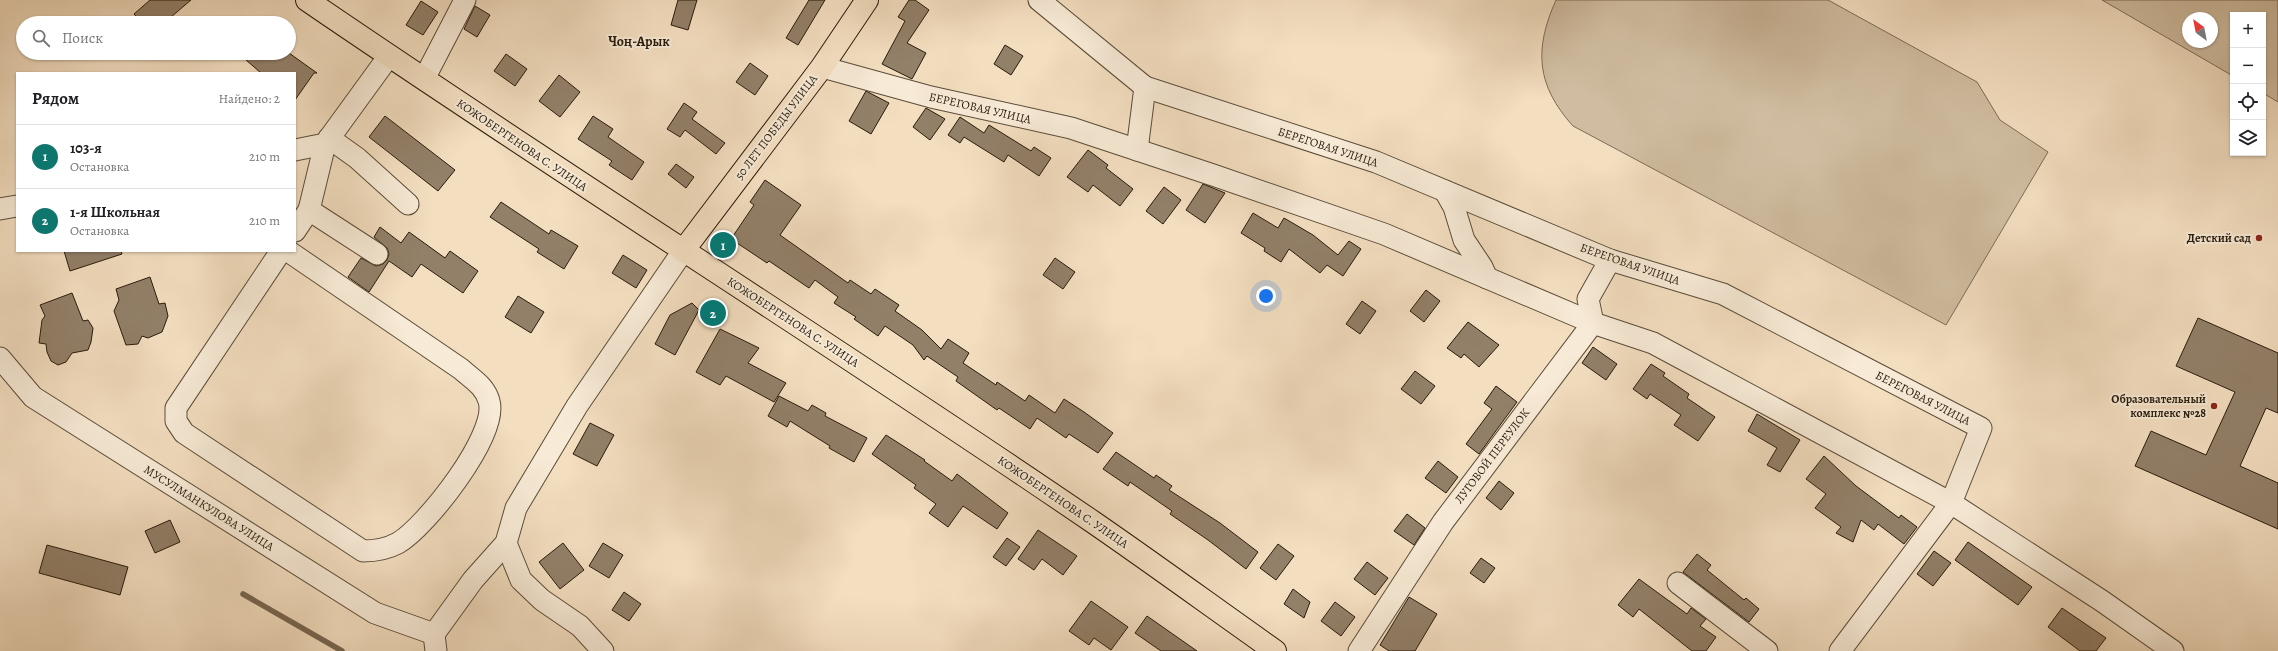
<!DOCTYPE html>
<html lang="ru">
<meta charset="utf-8">
<style>
:root{--surface:#fff;--page:#f2f2f2;--text:#202124;--muted:#757577;--line:#e0e0e0;--accent:#0f766e}
body{margin:0;font-family:Alegreya,serif;background:var(--page);color:var(--text)}
.controls{position:absolute;right:12px;top:12px;display:grid;overflow:hidden;border-radius:0px;box-shadow:0 1px 3px #0004}
.controls button{width:36px;height:36px;display:grid;place-items:center;padding:0;border:0;border-bottom:1px solid var(--line);background:var(--surface);color:var(--text);font:20px sans-serif}
.compass{position:absolute;left:2182px;top:12px;width:36px;height:36px;border-radius:50%;background:var(--surface);box-shadow:0 1px 3px #0004;rotate:328deg}
.you{position:absolute;left:1266px;top:296px;width:14px;height:14px;margin:-10px;border:3px solid #fff;border-radius:50%;background:#1a73e8;box-shadow:0 0 0 6px #1a73e833}
.badge{display:grid;place-items:center;width:26px;height:26px;border-radius:50%;background:var(--accent);color:#fff;font-size:13px;font-weight:700}
.pin{position:absolute;translate:-50% -50%;border:2px solid #fff;box-shadow:0 1px 4px #0006}
.list{margin:0;padding:0;list-style:none}
h2{display:flex;justify-content:space-between;align-items:center;height:52px;margin:0;padding:0 16px;font-size:17px}
h2 small{font-size:13px;font-weight:400;color:var(--muted)}
.list li{display:grid;grid-template-columns:26px 1fr auto;gap:12px;align-items:center;box-sizing:border-box;height:64px;padding:0 16px;border-top:1px solid var(--line)}
.list b{display:block;font-size:15px;white-space:nowrap}
.list p{margin:0;font-size:13px;white-space:nowrap;color:var(--muted)}
.list em{font-size:13px;font-style:normal;color:var(--muted)}
.icon{flex:none;width:22px;height:22px;fill:none;stroke:currentColor;stroke-width:2;stroke-linecap:round;stroke-linejoin:round}
.map{position:relative;flex:none;width:2278px;height:651px;overflow:hidden}
.search{position:absolute;background:var(--surface);box-shadow:0 1px 3px #0004;left:16px;top:16px;width:280px;height:44px;display:flex;align-items:center;gap:10px;box-sizing:border-box;padding:0 14px;border-radius:22px;color:var(--muted);font-size:15px}
.panel{position:absolute;background:var(--surface);box-shadow:0 1px 3px #0004;left:16px;top:72px;width:280px;height:180px;border-radius:0px}
.map>svg:first-child{display:block}
.green{fill:#d0bda1;stroke:#7c6c56;fill-rule:evenodd}
.lines{fill:none;stroke-linecap:round;stroke-linejoin:round}
.stream{stroke:#786852;stroke-width:5.5}
.building{fill:#928069;stroke:#281b0b}
.minor-casing{stroke:#5b4c38;stroke-width:23}
.major-casing{stroke:#281b0b;stroke-width:24}
.minor{stroke:#f7ead6;stroke-width:21}
.major{stroke:#f3dec0;stroke-width:22}
.poi-dot{fill:#8f2418;stroke:#f7ead6;stroke-width:1.5}
.labels{text-anchor:middle;dominant-baseline:central;stroke-width:4;stroke-linejoin:round;paint-order:stroke}
.street-label{font-size:12px;fill:#281b0b;stroke:#f7ead6}
.poi-label{font-size:12px;font-weight:bold;fill:#281b0b;stroke:#f7ead6;text-anchor:end}
.quarter-label{font-size:14px;font-weight:bold;fill:#281b0b;stroke:#f7ead6}
</style>
<div class="map">
<svg width="2278" height="651" viewBox="0 0 2278 651">
<rect width="100%" height="100%" fill="#f3dec0"/>
<filter id="stains"><feTurbulence type="fractalNoise" baseFrequency=".005" numOctaves="4"/><feColorMatrix values="0 0 0 0 .2 0 0 0 0 .09 0 0 0 0 .02 0 0 0 .5 -.17"/></filter>
<radialGradient id="worn" r=".72"><stop offset=".6" stop-color="#630" stop-opacity="0"/><stop offset="1" stop-color="#630" stop-opacity=".3"/></radialGradient>
<g class="green">
<path d="M 1556,0 L 1828,0 L 1977,82 L 2000,120 L 2048,152 L 1946,325 L 1573,126 C 1536,85 1534,49 1556,0 Z"/>
<path d="M 2102,0 L 2278,0 L 2278,102 L 2263,93 L 2263,15 L 2233,15 L 2233,76 ZM 2188,18 L 2212,18 L 2212,42 L 2188,42 Z"/>
</g>
<g class="lines">
<path class="stream" d="M 243,594 L 342,651"/>
</g>
<g class="building">
<path d="M 150,0 L 191,0 L 164,23 L 142,23 L 134,14 Z"/>
<path d="M 678,0 L 697,0 L 688,30 L 671,25 Z"/>
<path d="M 809,0 L 825,0 L 798,45 L 786,38 Z"/>
<path d="M 909,0 L 915,0 L 929,10 L 907,43 L 926,53 L 912,79 L 882,64 L 905,21 L 898,17 Z"/>
<path d="M 421,1 L 438,12 L 423,35 L 406,25 Z"/>
<path d="M 475,6 L 490,15 L 477,37 L 464,29 Z"/>
<path d="M 1005,45 L 1023,56 L 1011,75 L 994,64 Z"/>
<path d="M 238,53 L 289,53 L 317,73 L 314,73 L 295,100 L 295,73 L 261,73 Z"/>
<path d="M 506,54 L 527,69 L 515,86 L 494,71 Z"/>
<path d="M 750,63 L 768,76 L 755,95 L 736,82 Z"/>
<path d="M 559,75 L 580,92 L 560,117 L 539,101 Z"/>
<path d="M 866,91 L 889,103 L 871,134 L 849,121 Z"/>
<path d="M 684,103 L 697,112 L 692,119 L 725,143 L 716,154 L 685,130 L 680,137 L 667,129 Z"/>
<path d="M 926,108 L 945,119 L 930,140 L 913,127 Z"/>
<path d="M 385,116 L 455,170 L 438,191 L 369,137 Z"/>
<path d="M 593,116 L 613,129 L 608,137 L 644,162 L 632,180 L 609,165 L 612,161 L 578,139 Z"/>
<path d="M 960,117 L 984,133 L 989,125 L 1031,151 L 1034,147 L 1051,158 L 1039,176 L 1008,155 L 1004,162 L 964,137 L 960,143 L 948,135 Z"/>
<path d="M 1088,150 L 1108,165 L 1106,168 L 1133,189 L 1120,206 L 1093,185 L 1088,192 L 1067,177 Z"/>
<path d="M 676,164 L 694,177 L 686,188 L 668,174 Z"/>
<path d="M 765,180 L 801,205 L 780,235 L 848,283 L 850,280 L 871,294 L 875,289 L 899,305 L 895,311 L 922,330 L 941,349 L 948,339 L 969,353 L 963,363 L 996,385 L 997,382 L 1025,401 L 1029,395 L 1055,413 L 1064,399 L 1084,412 L 1113,433 L 1098,453 L 1069,434 L 1066,438 L 1037,418 L 1030,429 L 999,408 L 997,410 L 956,381 L 958,377 L 927,356 L 924,360 L 913,345 L 885,326 L 878,336 L 854,319 L 856,317 L 834,303 L 838,297 L 815,280 L 809,288 L 769,261 L 767,263 L 731,239 L 754,205 L 750,202 Z"/>
<path d="M 1203,184 L 1225,193 L 1205,223 L 1186,210 Z"/>
<path d="M 1164,187 L 1181,200 L 1163,224 L 1146,211 Z"/>
<path d="M 501,202 L 549,234 L 551,230 L 578,246 L 564,269 L 537,252 L 539,249 L 490,217 Z"/>
<path d="M 1253,213 L 1278,228 L 1284,218 L 1313,235 L 1338,255 L 1349,241 L 1361,249 L 1343,276 L 1327,265 L 1320,273 L 1289,249 L 1281,262 L 1264,251 L 1265,248 L 1241,233 Z"/>
<path d="M 380,227 L 401,243 L 409,232 L 445,258 L 450,251 L 478,271 L 463,293 L 421,264 L 412,277 L 389,261 L 369,292 L 348,277 L 361,258 L 376,266 L 383,264 L 387,260 L 389,254 L 387,248 L 374,237 Z"/>
<path d="M 64,251 L 121,251 L 122,254 L 70,271 Z"/>
<path d="M 623,255 L 647,270 L 636,288 L 612,273 Z"/>
<path d="M 1055,258 L 1075,272 L 1063,289 L 1043,275 Z"/>
<path d="M 150,277 L 159,304 L 165,303 L 168,316 L 162,332 L 148,338 L 142,336 L 138,344 L 126,345 L 114,311 L 119,300 L 116,289 Z"/>
<path d="M 1426,290 L 1440,301 L 1424,322 L 1410,311 Z"/>
<path d="M 72,293 L 83,321 L 88,320 L 93,328 L 91,342 L 88,350 L 72,353 L 66,362 L 58,365 L 51,361 L 47,352 L 46,344 L 39,343 L 42,320 L 45,316 L 40,305 Z"/>
<path d="M 518,296 L 544,312 L 531,333 L 505,317 Z"/>
<path d="M 1362,301 L 1376,311 L 1360,334 L 1346,324 Z"/>
<path d="M 692,303 L 699,310 L 675,355 L 655,344 L 670,315 Z"/>
<path d="M 2198,318 L 2278,353 L 2278,413 L 2266,408 L 2240,466 L 2278,483 L 2278,529 L 2135,466 L 2151,431 L 2206,455 L 2235,392 L 2176,366 Z"/>
<path d="M 1468,322 L 1499,345 L 1479,367 L 1464,354 L 1461,358 L 1447,348 Z"/>
<path d="M 720,329 L 759,348 L 748,363 L 786,383 L 774,402 L 726,376 L 720,385 L 696,372 Z"/>
<path d="M 1593,347 L 1617,364 L 1606,380 L 1582,363 Z"/>
<path d="M 1651,364 L 1665,373 L 1663,376 L 1689,394 L 1687,398 L 1715,417 L 1698,441 L 1674,425 L 1681,415 L 1650,394 L 1647,399 L 1633,389 Z"/>
<path d="M 1415,371 L 1435,386 L 1421,404 L 1401,389 Z"/>
<path d="M 1496,386 L 1517,402 L 1479,454 L 1466,444 L 1492,409 L 1484,403 Z"/>
<path d="M 779,396 L 808,411 L 812,405 L 826,413 L 825,416 L 867,438 L 854,462 L 829,448 L 830,446 L 790,421 L 787,427 L 768,416 Z"/>
<path d="M 1757,414 L 1800,440 L 1780,472 L 1767,465 L 1777,448 L 1748,431 Z"/>
<path d="M 590,423 L 614,435 L 597,466 L 573,454 Z"/>
<path d="M 886,435 L 925,460 L 924,461 L 952,481 L 957,474 L 1008,513 L 997,529 L 963,506 L 948,527 L 929,513 L 936,504 L 914,488 L 916,485 L 872,454 Z"/>
<path d="M 1116,452 L 1154,478 L 1156,475 L 1172,486 L 1169,490 L 1220,523 L 1258,552 L 1246,569 L 1208,540 L 1170,514 L 1172,511 L 1130,482 L 1128,486 L 1103,469 Z"/>
<path d="M 1824,456 L 1856,486 L 1899,518 L 1901,515 L 1917,527 L 1904,544 L 1878,524 L 1874,530 L 1861,520 L 1853,542 L 1836,533 L 1841,527 L 1815,508 L 1826,494 L 1806,479 Z"/>
<path d="M 1438,461 L 1458,477 L 1446,493 L 1425,478 Z"/>
<path d="M 1499,481 L 1514,493 L 1501,510 L 1486,498 Z"/>
<path d="M 1407,514 L 1425,528 L 1414,545 L 1394,531 Z"/>
<path d="M 170,520 L 180,542 L 155,553 L 145,531 Z"/>
<path d="M 1038,530 L 1077,556 L 1063,575 L 1042,559 L 1034,570 L 1018,559 Z"/>
<path d="M 1007,538 L 1020,547 L 1006,566 L 993,557 Z"/>
<path d="M 1968,542 L 2032,587 L 2018,605 L 1955,560 Z"/>
<path d="M 563,543 L 584,570 L 560,589 L 539,562 Z"/>
<path d="M 603,543 L 623,555 L 609,578 L 589,566 Z"/>
<path d="M 1278,544 L 1294,556 L 1276,580 L 1260,568 Z"/>
<path d="M 47,545 L 128,567 L 120,595 L 39,573 Z"/>
<path d="M 1934,551 L 1951,563 L 1933,586 L 1917,574 Z"/>
<path d="M 1697,554 L 1711,565 L 1707,570 L 1744,600 L 1746,598 L 1759,609 L 1749,622 L 1683,572 Z"/>
<path d="M 1481,558 L 1495,568 L 1484,583 L 1470,573 Z"/>
<path d="M 1367,562 L 1388,578 L 1375,595 L 1354,579 Z"/>
<path d="M 1639,579 L 1687,614 L 1691,608 L 1706,619 L 1700,626 L 1716,637 L 1706,651 L 1692,651 L 1639,609 L 1633,617 L 1618,605 Z"/>
<path d="M 1293,589 L 1310,602 L 1304,618 L 1284,604 Z"/>
<path d="M 624,592 L 641,604 L 629,621 L 612,610 Z"/>
<path d="M 1409,597 L 1437,614 L 1415,651 L 1389,651 L 1380,645 Z"/>
<path d="M 1091,601 L 1128,627 L 1111,650 L 1094,638 L 1089,645 L 1069,631 Z"/>
<path d="M 1335,602 L 1355,617 L 1341,636 L 1321,621 Z"/>
<path d="M 2062,608 L 2106,638 L 2096,651 L 2080,651 L 2048,627 Z"/>
<path d="M 1147,616 L 1197,651 L 1161,651 L 1135,633 Z"/>
</g>
<g class="lines">
<defs>
<g id="minor">
<path d="M 1039,0 L 1145,87 L 1137,150"/>
<path d="M 822,67 L 931,97 L 1071,128 L 1213,175 L 1384,234 L 1593,323 L 1653,343 L 1951,503 L 2102,601 L 2173,651"/>
<path d="M 424,79 L 465,0"/>
<path d="M 1145,87 L 1376,162 L 1610,260 L 1723,294 L 1981,428 L 1951,503 L 1840,651"/>
<path d="M 329,138 L 357,158 L 408,204"/>
<path d="M 325,144 L 309,210 L 377,254"/>
<path d="M 295,150 L 325,144 L 389,56"/>
<path d="M 1445,191 L 1454,207 L 1464,240 L 1482,267 L 1487,278"/>
<path d="M 0,209 L 17,206"/>
<path d="M 295,231 L 309,210"/>
<path d="M 281,251 L 176,408 L 176,421 L 184,433 L 363,551 C 376,551 387,549 398,543 C 426,527 499,434 489,401 C 485,386 472,379 461,369 L 288,251"/>
<path d="M 0,358 L 33,397 L 375,613 L 434,634"/>
<path d="M 506,543 L 521,580 L 542,600 L 580,626 L 603,651"/>
<path d="M 1678,583 L 1767,651"/>
<path d="M 436,651 L 434,634 L 473,580 L 506,543 L 516,508 L 577,406 L 683,251"/>
<path d="M 1359,651 L 1443,522 L 1593,323 L 1588,299 L 1610,260"/>
</g>
<g id="major">
<path d="M 307,0 C 567,178 834,345 1093,522 C 1154,564 1214,608 1275,651"/>
<path d="M 683,251 L 822,67 L 867,0"/>
</g>
</defs>
<use href="#minor" class="minor-casing"/>
<use href="#major" class="major-casing"/>
<use href="#minor" class="minor"/>
<use href="#major" class="major"/>
</g>
<g class="poi-dot">
<circle cx="2259" cy="238" r="4"/>
<circle cx="2214" cy="406" r="4"/>
</g>
<g class="labels">
<g class="street-label">
<text transform="translate(980 108) rotate(13)">БЕРЕГОВАЯ УЛИЦА</text>
<text transform="translate(776 127) rotate(-53)">50 ЛЕТ ПОБЕДЫ УЛИЦА</text>
<text transform="translate(522 145) rotate(34)">КОЖОБЕРГЕНОВА С. УЛИЦА</text>
<text transform="translate(1328 147) rotate(18)">БЕРЕГОВАЯ УЛИЦА</text>
<text transform="translate(1630 264) rotate(19)">БЕРЕГОВАЯ УЛИЦА</text>
<text transform="translate(793 322) rotate(33)">КОЖОБЕРГЕНОВА С. УЛИЦА</text>
<text transform="translate(1923 398) rotate(27)">БЕРЕГОВАЯ УЛИЦА</text>
<text transform="translate(1492 456) rotate(-53)">ЛУГОВОЙ ПЕРЕУЛОК</text>
<text transform="translate(1063 502) rotate(34)">КОЖОБЕРГЕНОВА С. УЛИЦА</text>
<text transform="translate(209 508) rotate(32)">МУСУЛМАНКУЛОВА УЛИЦА</text>
</g>
<g class="poi-label">
<text x="2251" y="238">Детский сад</text>
<text x="2206" y="399">Образовательный<tspan x="2206" dy="14">комплекс №28</tspan></text>
</g>
<g class="quarter-label">
<text x="639" y="41">Чоң-Арык</text>
</g>
</g>
<rect width="100%" height="100%" filter="url(#stains)"/>
<rect width="100%" height="100%" fill="url(#worn)"/>
</svg>
<div class="controls">
<button>+</button>
<button>−</button>
<button><svg class="icon" aria-label="locate" viewBox="0 0 24 24"><circle cx="12" cy="12" r="6"/><path d="M12 2v4M12 18v4M2 12h4M18 12h4"/></svg></button>
<button><svg class="icon" aria-label="layers" viewBox="0 0 24 24"><path d="M12 4l9 5-9 5-9-5zM3 14l9 5 9-5"/></svg></button>
</div>
<svg class="compass" viewBox="-18 -18 36 36"><path d="M0-13l5 13h-10z" fill="#e53935"/><path d="M0 13l5-13h-10z" fill="#757577"/></svg>
<div class="you"></div>
<div class="pin badge" style="left:723px;top:245px">1</div>
<div class="pin badge" style="left:713px;top:313px">2</div>
<div class="search"><svg class="icon" aria-label="search" viewBox="0 0 24 24"><circle cx="10" cy="10" r="6"/><path d="M15 15l6 6"/></svg>Поиск</div>
<section class="panel">
<h2>Рядом<small>Найдено: 2</small></h2>
<ul class="list">
<li><span class="badge">1</span><div><b>103-я</b><p>Остановка</p></div><em>210 m</em></li>
<li><span class="badge">2</span><div><b>1-я Школьная</b><p>Остановка</p></div><em>210 m</em></li>
</ul>
</section>
</div>
